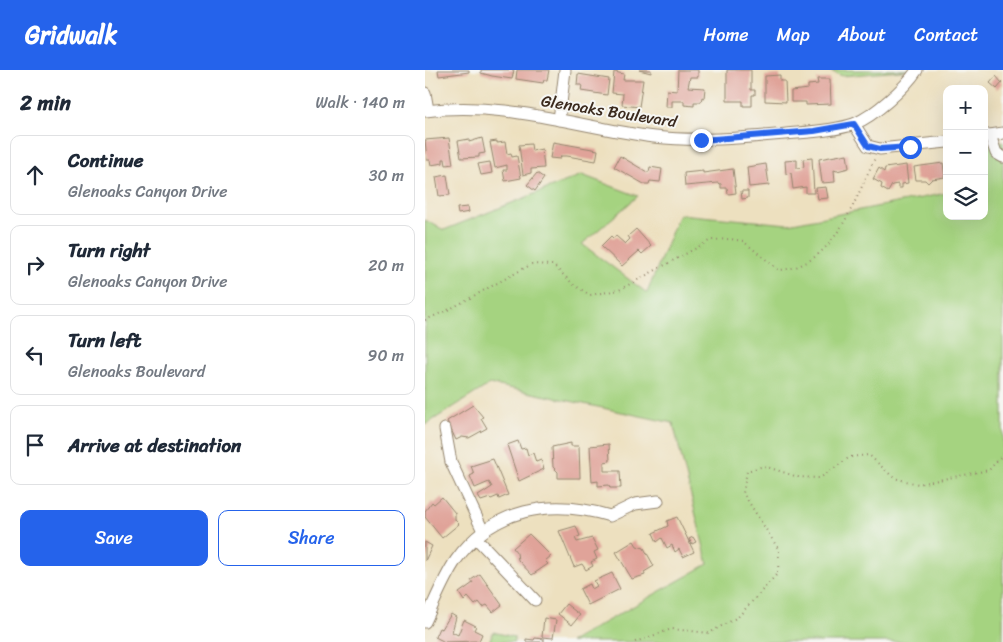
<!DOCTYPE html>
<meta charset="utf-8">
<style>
:root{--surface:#fff;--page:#f6f6f7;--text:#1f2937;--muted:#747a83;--line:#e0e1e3;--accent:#2563eb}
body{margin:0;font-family:Sriracha,sans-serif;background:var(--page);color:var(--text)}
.controls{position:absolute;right:15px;top:15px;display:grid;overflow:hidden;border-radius:10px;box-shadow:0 5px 20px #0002}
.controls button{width:45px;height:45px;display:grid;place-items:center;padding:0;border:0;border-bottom:1px solid var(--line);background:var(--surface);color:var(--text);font:25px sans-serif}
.stop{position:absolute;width:15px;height:15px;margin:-11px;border:4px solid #2563eb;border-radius:50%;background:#fff}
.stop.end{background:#2563eb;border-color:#fff;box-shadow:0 1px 5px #0008}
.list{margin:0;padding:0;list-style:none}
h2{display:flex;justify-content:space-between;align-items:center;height:65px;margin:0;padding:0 20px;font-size:21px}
h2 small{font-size:16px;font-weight:400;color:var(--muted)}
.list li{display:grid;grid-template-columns:32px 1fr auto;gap:15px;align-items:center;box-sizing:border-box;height:80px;margin:0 10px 10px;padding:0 10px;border:1px solid var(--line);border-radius:10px}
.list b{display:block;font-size:19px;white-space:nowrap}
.list p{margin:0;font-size:16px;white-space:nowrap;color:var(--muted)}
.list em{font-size:16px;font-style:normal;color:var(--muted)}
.actions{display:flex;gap:10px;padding:15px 20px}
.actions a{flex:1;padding:11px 0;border:1px solid var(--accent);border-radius:10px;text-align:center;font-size:18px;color:var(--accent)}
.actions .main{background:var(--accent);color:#fff}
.icon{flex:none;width:28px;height:28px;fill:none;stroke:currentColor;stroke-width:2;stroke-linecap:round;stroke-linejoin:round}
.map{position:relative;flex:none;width:578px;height:572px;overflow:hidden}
header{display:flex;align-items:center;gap:30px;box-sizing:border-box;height:70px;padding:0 25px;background:var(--accent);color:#fff}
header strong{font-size:24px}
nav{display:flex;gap:28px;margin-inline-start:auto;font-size:18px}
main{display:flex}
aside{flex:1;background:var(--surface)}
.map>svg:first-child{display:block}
.green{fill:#a5d380;stroke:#707e4f}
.building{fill:#e0a399}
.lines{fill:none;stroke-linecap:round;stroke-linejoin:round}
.minor-casing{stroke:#94856e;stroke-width:13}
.path{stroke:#94856e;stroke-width:2;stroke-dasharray:1 4;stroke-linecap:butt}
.minor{stroke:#fff;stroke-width:11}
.route{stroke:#2563eb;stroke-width:6}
.labels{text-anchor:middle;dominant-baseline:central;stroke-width:4;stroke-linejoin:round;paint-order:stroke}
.street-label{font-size:16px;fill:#3b2a1e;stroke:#f6f6f2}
</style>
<header>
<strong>Gridwalk</strong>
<nav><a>Home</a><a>Map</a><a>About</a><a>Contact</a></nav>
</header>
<main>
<aside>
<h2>2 min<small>Walk · 140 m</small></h2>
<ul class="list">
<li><svg class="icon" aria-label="ahead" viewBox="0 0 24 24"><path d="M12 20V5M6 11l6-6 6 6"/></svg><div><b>Continue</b><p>Glenoaks Canyon Drive</p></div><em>30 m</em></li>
<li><svg class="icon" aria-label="right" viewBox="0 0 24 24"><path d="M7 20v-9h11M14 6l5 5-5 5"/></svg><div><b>Turn right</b><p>Glenoaks Canyon Drive</p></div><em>20 m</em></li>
<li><svg class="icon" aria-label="left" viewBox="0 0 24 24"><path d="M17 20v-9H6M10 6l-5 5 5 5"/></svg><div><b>Turn left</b><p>Glenoaks Boulevard</p></div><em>90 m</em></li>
<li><svg class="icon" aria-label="arrive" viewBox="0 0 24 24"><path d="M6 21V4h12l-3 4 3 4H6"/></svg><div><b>Arrive at destination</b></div></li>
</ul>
<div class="actions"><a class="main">Save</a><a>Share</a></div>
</aside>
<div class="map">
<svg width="578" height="572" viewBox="0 0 578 572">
<rect width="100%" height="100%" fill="#f6f6f2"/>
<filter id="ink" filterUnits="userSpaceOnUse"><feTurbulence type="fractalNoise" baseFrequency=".02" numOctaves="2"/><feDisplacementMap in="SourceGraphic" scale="10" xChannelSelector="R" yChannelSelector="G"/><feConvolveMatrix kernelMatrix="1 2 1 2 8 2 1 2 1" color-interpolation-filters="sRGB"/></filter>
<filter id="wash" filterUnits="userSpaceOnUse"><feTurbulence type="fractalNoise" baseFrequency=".0096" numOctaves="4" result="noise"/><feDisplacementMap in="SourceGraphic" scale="20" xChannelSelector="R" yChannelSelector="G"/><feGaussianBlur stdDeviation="1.12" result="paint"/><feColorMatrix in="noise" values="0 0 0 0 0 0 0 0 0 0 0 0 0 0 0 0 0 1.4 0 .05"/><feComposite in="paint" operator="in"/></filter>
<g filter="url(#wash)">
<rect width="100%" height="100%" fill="#ede0bf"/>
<g class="green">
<path d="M 403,0 L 486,0 L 417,6 Z"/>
<path d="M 578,71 L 578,572 L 145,572 L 283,494 L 248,353 L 65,314 L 0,355 L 0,150 L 19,160 L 157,105 L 213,126 L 157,174 L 222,223 L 254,144 L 363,154 L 522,123 L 522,146 L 559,146 L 559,76 Z"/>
<path d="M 68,562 L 89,567 L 89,572 L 64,572 Z"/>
</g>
<g id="blocks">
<g class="building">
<path d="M 13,0 L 44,0 L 44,2 L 14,6 Z"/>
<path d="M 56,0 L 89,0 L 87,9 L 67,6 L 56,3 Z"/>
<path d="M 92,0 L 124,0 L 122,10 L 119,10 L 118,13 L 91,9 Z"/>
<path d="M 214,0 L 226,0 L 226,3 Z"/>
<path d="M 253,0 L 273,0 L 273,7 L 265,7 L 263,17 L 280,18 L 279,28 L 277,27 L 276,32 L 269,32 L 269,36 L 259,35 L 259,31 L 247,31 L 247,37 L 241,37 L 242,20 L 252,21 Z"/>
<path d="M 302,0 L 326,0 L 326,20 L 330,20 L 330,25 L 327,25 L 327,36 L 318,36 L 318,31 L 302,31 Z"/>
<path d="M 189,2 L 199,4 L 198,10 L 218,10 L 214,37 L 197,35 L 198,24 L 187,23 Z"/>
<path d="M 153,4 L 184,9 L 182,25 L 156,21 L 157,15 L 152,15 Z"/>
<path d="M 355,5 L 355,11 L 360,11 L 361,32 L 340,31 L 340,6 Z"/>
<path d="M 571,6 L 577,13 L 572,19 L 565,13 Z"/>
<path d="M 392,9 L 405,9 L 406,34 L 381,35 L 381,32 L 366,32 L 366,21 L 383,19 L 383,15 L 393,14 Z"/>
<path d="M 24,68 L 28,94 L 21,95 L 20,89 L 18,89 L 18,93 L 6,95 L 5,90 L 2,90 L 0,70 Z"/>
<path d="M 57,68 L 60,83 L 54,84 L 54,87 L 36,88 L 33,71 L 44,69 L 44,72 Z"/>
<path d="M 72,71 L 72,73 L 80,72 L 82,84 L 86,83 L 87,87 L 92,86 L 96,108 L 80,111 L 78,100 L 82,100 L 82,95 L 70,98 L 65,72 Z"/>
<path d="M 128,72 L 173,80 L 171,91 L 142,86 L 136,86 L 135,89 L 125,88 Z"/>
<path d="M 106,74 L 107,81 L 117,79 L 119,98 L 106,99 L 106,103 L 98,105 L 94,75 Z"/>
<path d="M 422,84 L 424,98 L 412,101 L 409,100 L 410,112 L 397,113 L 394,89 Z"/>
<path d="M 195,86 L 222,102 L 224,102 L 225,97 L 237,99 L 235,112 L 225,111 L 224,114 L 219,114 L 189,97 Z"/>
<path d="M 387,88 L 389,123 L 381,123 L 381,117 L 368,119 L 366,103 L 361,104 L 360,91 L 372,90 L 372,98 L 379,97 L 378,89 Z"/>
<path d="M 65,92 L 67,103 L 56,105 L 53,94 Z"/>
<path d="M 518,93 L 520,107 L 507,109 L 503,113 L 500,110 L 491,110 L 489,97 Z"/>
<path d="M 341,94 L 344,115 L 324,117 L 322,97 Z"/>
<path d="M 481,95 L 483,113 L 477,114 L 477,118 L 473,118 L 473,114 L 467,115 L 463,122 L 456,118 L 457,114 L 448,109 L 454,98 L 459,102 L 460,98 Z"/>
<path d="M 308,99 L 311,123 L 303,124 L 302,118 L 296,118 L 296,114 L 293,113 L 260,116 L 259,103 L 278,101 L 278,103 Z"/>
<path d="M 112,103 L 119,108 L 110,121 L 102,115 Z"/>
<path d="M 22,105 L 25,125 L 14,126 L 11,107 Z"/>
<path d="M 401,117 L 403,128 L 393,129 L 391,118 Z"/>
<path d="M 316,121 L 323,121 L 323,128 L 317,129 Z"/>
<path d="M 43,137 L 44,142 L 33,144 L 32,138 Z"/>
<path d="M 211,159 L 226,176 L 217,184 L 214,181 L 197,196 L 176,176 L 186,166 L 188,168 L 191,166 L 200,174 L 205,169 L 203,166 Z"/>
<path d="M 48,335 L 58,347 L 56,348 L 62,358 L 44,368 L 37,367 L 31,370 L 22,351 Z"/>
<path d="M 93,371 L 96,379 L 101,378 L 103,385 L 108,383 L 111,392 L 116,390 L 119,399 L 94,411 L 82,375 Z"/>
<path d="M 146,373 L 146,376 L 154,376 L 155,408 L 133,408 L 133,402 L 128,397 L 127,377 Z"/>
<path d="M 184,374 L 185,391 L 179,392 L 179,401 L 195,401 L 196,418 L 185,418 L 184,415 L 173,416 L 173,411 L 167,412 L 165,376 Z"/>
<path d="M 68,389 L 83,425 L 74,429 L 73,426 L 66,429 L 65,428 L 56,431 L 53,426 L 67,417 L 64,412 L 50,418 L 45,406 L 49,404 L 46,396 Z"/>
<path d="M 17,427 L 30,443 L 30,450 L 34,454 L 17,468 L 0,447 L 0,441 L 7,432 L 9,434 Z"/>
<path d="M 252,447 L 269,482 L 258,487 L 254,479 L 250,482 L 247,475 L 242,478 L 237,468 L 232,472 L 228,463 L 243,456 L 242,451 Z"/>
<path d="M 151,456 L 155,466 L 150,468 L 152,472 L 167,468 L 173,480 L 169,482 L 172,489 L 166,492 L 168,496 L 161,500 L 157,494 L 149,497 L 134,461 Z"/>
<path d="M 104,464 L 126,486 L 120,491 L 123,494 L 107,505 L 93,490 L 92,483 L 88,478 Z"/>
<path d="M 268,467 L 271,472 L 267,474 L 264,469 Z"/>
<path d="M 209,471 L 212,476 L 219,478 L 229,496 L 219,502 L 220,505 L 207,509 L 191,482 Z"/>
<path d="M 0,472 L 7,476 L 0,491 Z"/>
<path d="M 187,503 L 195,519 L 163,535 L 155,519 L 165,514 L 167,519 L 172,516 L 169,511 Z"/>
<path d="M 55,504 L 77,535 L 68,542 L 62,535 L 58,537 L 54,532 L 50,535 L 43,527 L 39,531 L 34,523 L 48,513 L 46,510 Z"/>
<path d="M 141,534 L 155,545 L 147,555 L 133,544 Z"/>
<path d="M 26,544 L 31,547 L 27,562 L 33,565 L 39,550 L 51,556 L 49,560 L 57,564 L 54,571 L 20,572 L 10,567 L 14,558 L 17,559 Z"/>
<path d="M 119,548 L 131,550 L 128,568 L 117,567 Z"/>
<path d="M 110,568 L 119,569 L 119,572 L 101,572 L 101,569 L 109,570 Z"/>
</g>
</g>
</g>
<g filter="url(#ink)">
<use href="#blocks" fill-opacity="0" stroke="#94856e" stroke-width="1"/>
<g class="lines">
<defs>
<g id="minor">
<path d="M 0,23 L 3,40"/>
<path d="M 0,41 C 78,30 153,57 229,67 C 274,72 317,68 361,64 C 383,62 409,61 429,54 C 449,46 480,18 492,0"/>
<path d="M 134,50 L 140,0"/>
<path d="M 429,54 L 443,76 L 455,79 L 522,72"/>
<path d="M 565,65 L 571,83 L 578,87"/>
<path d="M 559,66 L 578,63"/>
<path d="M 20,359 L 26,392 L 58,461"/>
<path d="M 51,468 L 110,530"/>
<path d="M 0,552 C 10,531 18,509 31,490 C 68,438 126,428 185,446 L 210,434 L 233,431"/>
</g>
</defs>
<use href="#minor" class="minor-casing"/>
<g class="path">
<path d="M 0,250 L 25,239 L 107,194 L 128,195 L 149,215 L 165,225 L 194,220 L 286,170 L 305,169 L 318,171 L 354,200 C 409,197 429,131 450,88"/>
<path d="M 210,572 L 247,559 L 284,563 L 313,547 L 353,503 L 354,480 L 318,423 L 322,401 L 339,396 L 373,407 L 395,408 L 425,387 L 444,385 L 469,408 L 493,414 L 564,400 L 578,384"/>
</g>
<use href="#minor" class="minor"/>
</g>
</g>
<g class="lines" filter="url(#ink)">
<path class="route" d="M 276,70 L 389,61 L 429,54 L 443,76 L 455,79 L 485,77"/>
</g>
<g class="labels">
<g class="street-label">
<text transform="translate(184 41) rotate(9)">Glenoaks Boulevard</text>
</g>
</g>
</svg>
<div class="controls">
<button>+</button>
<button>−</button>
<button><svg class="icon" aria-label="layers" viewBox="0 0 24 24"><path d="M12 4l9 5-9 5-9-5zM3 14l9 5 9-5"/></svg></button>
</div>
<div class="stop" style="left:485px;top:77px"></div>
<div class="stop end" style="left:276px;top:70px"></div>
</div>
</main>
